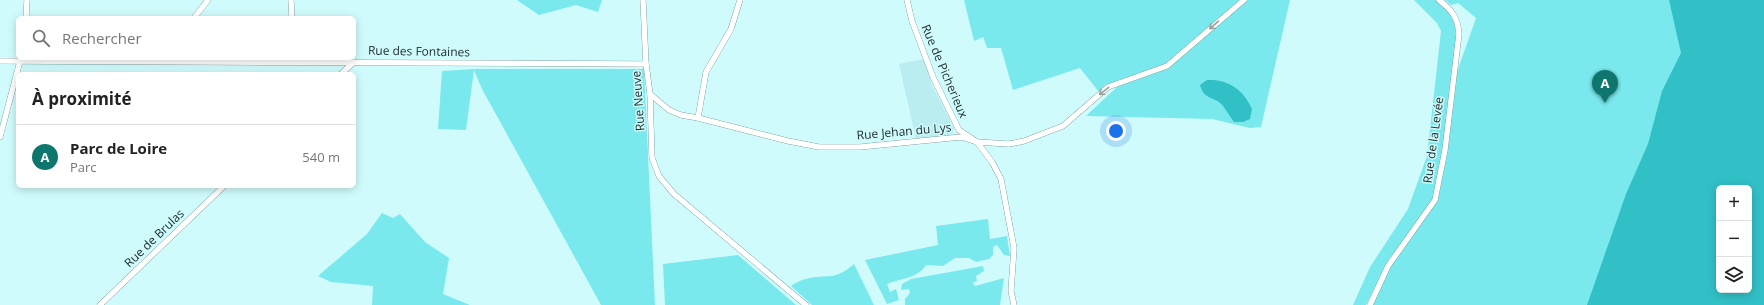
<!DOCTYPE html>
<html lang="fr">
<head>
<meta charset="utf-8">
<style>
  body { margin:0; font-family:"Open Sans",sans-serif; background:#f6f6f6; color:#222 }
  .controls { position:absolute; right:12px; bottom:12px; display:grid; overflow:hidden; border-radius:6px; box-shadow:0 2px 10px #0003 }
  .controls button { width:36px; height:36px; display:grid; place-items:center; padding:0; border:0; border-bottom:1px solid #e0e0e0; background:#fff; color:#222; font:20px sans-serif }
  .you { position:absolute; left:1116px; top:131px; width:14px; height:14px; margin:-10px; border:3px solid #fff; border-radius:50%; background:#1a73e8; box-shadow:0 0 0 6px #1a73e833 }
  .badge { display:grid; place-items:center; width:26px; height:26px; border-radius:50%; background:#0f766e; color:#fff; font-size:13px; font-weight:700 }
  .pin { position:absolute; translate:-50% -33px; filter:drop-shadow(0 1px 2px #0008) }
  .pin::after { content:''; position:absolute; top:21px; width:14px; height:12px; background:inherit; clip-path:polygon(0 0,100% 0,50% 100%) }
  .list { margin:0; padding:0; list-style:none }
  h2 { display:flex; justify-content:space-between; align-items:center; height:52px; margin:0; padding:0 16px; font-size:17px }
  h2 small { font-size:13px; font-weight:400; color:#767676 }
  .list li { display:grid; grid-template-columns:26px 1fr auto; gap:12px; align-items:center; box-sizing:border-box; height:64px; padding:0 16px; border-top:1px solid #e0e0e0 }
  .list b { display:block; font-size:15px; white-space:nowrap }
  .list p { margin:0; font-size:13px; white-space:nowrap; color:#767676 }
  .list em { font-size:13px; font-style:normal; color:#767676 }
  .icon { flex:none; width:22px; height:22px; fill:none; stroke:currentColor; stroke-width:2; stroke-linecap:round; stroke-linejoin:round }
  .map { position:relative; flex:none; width:1764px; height:305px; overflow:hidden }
  .search { position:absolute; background:#fff; box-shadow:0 2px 10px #0003; left:16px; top:16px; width:340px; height:44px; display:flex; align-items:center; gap:10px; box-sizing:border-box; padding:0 14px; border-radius:6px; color:#767676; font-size:15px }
  .panel { position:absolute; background:#fff; box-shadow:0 2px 10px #0003; left:16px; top:72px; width:340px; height:116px; border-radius:6px }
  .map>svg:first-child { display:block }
</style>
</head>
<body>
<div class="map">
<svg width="1764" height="305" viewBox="0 0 1764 305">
  <rect width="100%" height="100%" fill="#d0fbfc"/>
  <path fill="#baedf0" d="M924,59L932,85L954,128L952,136L916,139L899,64Z"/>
  <g fill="#7ae9ee" fill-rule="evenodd">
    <path d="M517,0H602L598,12L576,5L539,15Z"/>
    <path d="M964,0H1240L1165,64L1105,85L1099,92L1080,68L1013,90L1001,48H987L983,37L974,41Z"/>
    <path d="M1247,0H1290L1261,127L1250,128L1212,119L1086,116L1118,86L1167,69Z"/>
    <path d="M1414,0C1420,0 1430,0 1436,0C1467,11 1454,65 1451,89L1476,18L1458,3L1451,5L1445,0H1764V305H1371L1391,255L1366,305H1353L1370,267L1408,209L1427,156L1441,31L1437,23ZM1719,188H1749V290H1719Z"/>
    <path d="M474,69H644L655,305H601L482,89L474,70L466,130L438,129L442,71Z"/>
    <path d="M382,213L393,218L400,214L425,242L449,258L443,294L470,305H372L373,286L331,282L318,276L367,234Z"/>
    <path d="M988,219L990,239L1007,236L1010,256L1004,255L997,245L993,247V255L989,259L976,262L969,258H955L943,266L926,265C917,279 901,278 887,284L890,292L896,289L899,300L887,304L865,260L938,245L936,226Z"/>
    <path d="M738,255L796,305H665L663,264Z"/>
    <path d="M854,264L874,305H812L791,286C795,283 801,280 806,279C827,273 834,282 854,264Z"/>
    <path d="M983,266L984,271L976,276L977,281L973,283L975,286L1004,278L1000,305H905V299L910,293L909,289L901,290L902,284L911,279Z"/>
  </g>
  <g fill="#31c0c6" fill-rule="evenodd">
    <path d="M1669,0H1764V305H1587L1626,194L1648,144L1662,91L1681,53ZM1719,188H1749V290H1719Z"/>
    <path d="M1207,80C1228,79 1243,89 1252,109L1250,119L1243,122H1234C1230,117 1227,111 1223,106C1216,96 1204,101 1200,85Z"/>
  </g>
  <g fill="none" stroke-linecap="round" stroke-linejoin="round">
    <g stroke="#547b7c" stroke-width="6">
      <g id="minor">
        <path d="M291,0L292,18"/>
        <path d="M643,0L646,64L650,94L652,158L659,176L674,194L806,305"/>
        <path d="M907,0L912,21L933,77L959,130L977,142L992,162L1001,179L1014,248L1011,291L1014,305"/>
        <path d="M26,18L27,0"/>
        <path d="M194,18L208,0"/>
        <path d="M0,61L646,64"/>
        <path d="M341,74L354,62"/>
        <path d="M650,94L669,110L681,115L698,118L788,141L819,147H860L961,137L977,142L1009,144L1024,141L1063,126L1108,87L1167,66L1244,0"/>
        <path d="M698,118L706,72L731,29L740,0"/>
        <path d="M0,137L20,61"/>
        <path d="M100,305L224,186"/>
        <path d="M1370,305L1388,266L1435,200L1445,150L1459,34C1458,18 1452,10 1439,0"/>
      </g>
    </g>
    <use href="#minor" stroke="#fff" stroke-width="5.5"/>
  </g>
  <defs><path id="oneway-shaft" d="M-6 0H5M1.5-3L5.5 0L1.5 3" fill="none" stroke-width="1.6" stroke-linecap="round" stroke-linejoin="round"/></defs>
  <g stroke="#989f9f">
    <use href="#oneway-shaft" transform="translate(1214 25) rotate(139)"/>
    <use href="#oneway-shaft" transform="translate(1104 91) rotate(142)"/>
  </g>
  <g text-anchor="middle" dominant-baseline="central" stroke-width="3" stroke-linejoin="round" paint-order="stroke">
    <g font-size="12" fill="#19292a" stroke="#d0fbfc">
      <text transform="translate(419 51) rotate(1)">Rue des Fontaines</text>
      <text transform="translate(945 71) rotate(67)">Rue de Picherieux</text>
      <text transform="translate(638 101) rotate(-94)">Rue Neuve</text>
      <text transform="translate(904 131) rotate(-5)">Rue Jehan du Lys</text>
      <text transform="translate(1433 140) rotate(-82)">Rue de la Levée</text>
      <text transform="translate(154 238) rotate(-44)">Rue de Brulas</text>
    </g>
  </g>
</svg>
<div class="controls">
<button>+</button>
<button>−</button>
<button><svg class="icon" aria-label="layers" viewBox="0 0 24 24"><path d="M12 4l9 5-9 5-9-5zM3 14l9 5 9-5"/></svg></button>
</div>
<div class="you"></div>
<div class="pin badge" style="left:1605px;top:103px">A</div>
<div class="search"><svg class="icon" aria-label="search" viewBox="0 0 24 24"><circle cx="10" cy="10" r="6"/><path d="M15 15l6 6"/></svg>Rechercher</div>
<section class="panel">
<h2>À proximité<small></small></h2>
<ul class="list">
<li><span class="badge">A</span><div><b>Parc de Loire</b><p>Parc</p></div><em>540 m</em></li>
</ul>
</section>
</div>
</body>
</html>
